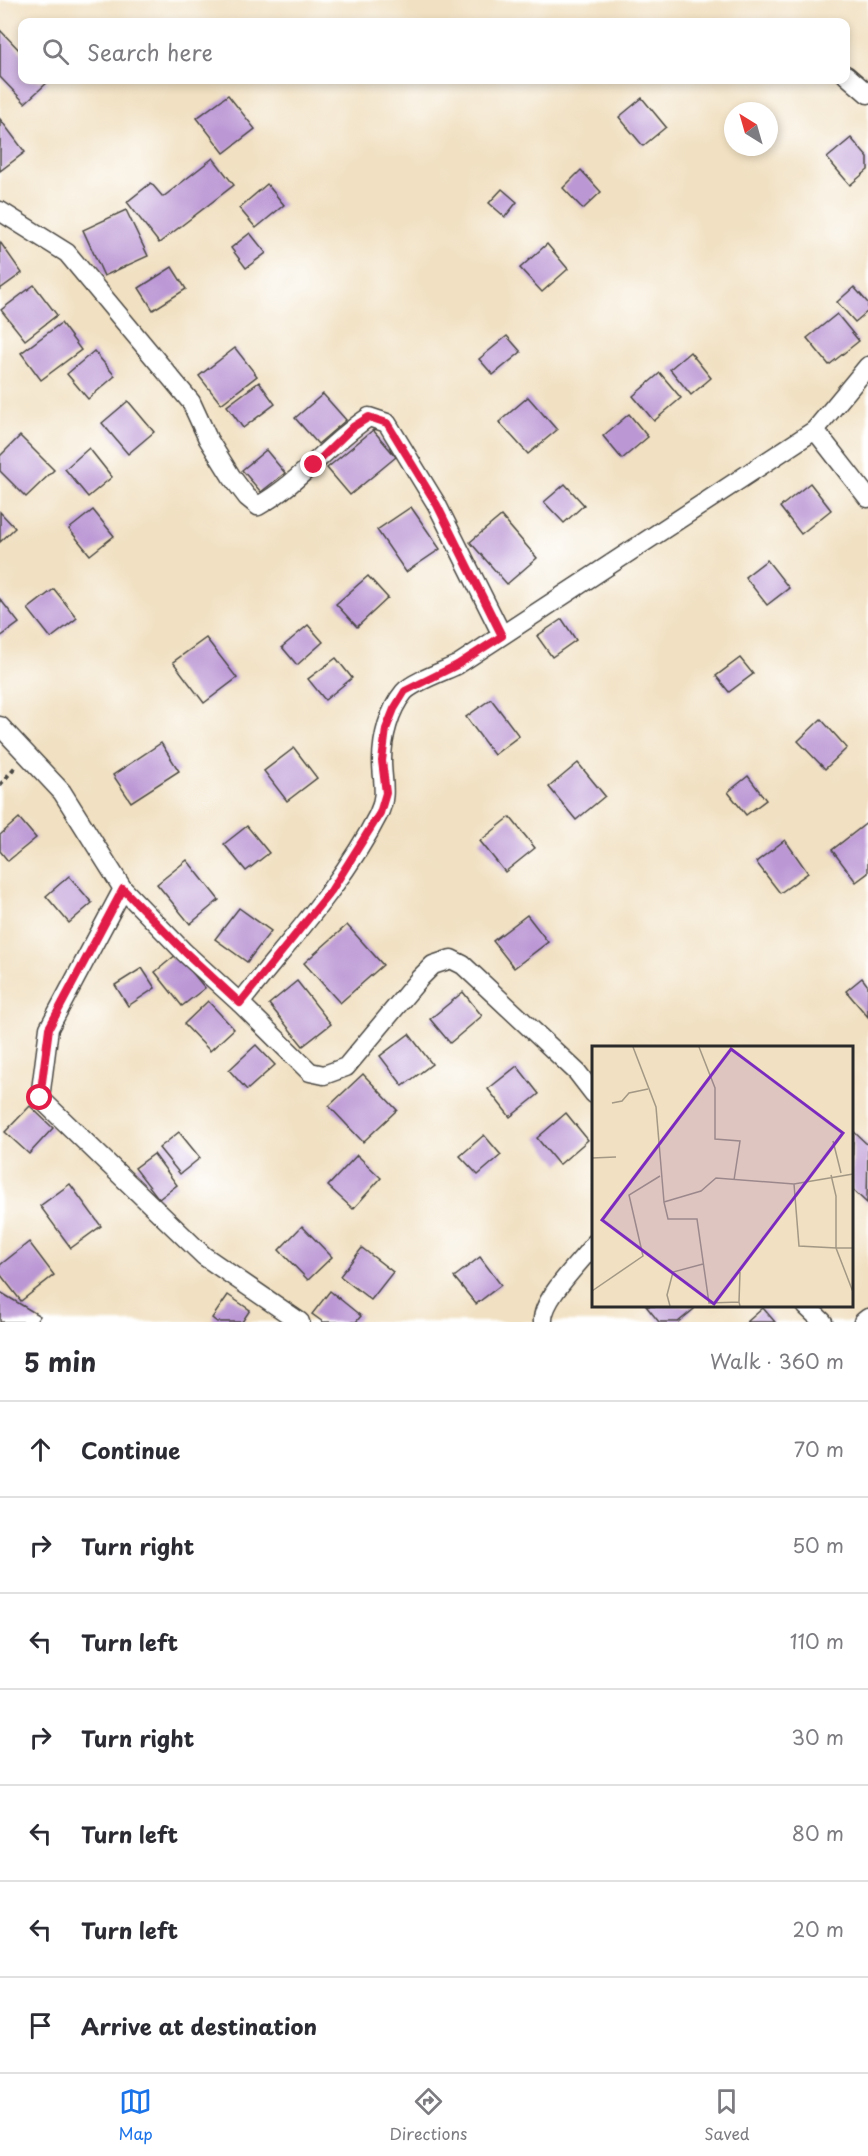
<!DOCTYPE html>
<html lang="en">
<head>
<meta charset="utf-8">
<style>
  body { margin:0; font-family:"Playpen Sans",sans-serif; background:#f7f7f7; color:#2b2b33 }
  .compass { position:absolute; left:724px; top:102px; width:54px; height:54px; border-radius:50%; background:#fff; box-shadow:0 3px 9px #0003; rotate:323deg }
  .stop { position:absolute; width:18px; height:18px; margin:-14px; border:4px solid #e11d48; border-radius:50%; background:#fff }
  .stop.end { background:#e11d48; border-color:#fff; box-shadow:0 2px 6px #0008 }
  .list { margin:0; padding:0; list-style:none }
  h2 { display:flex; justify-content:space-between; align-items:center; height:78px; margin:0; padding:0 24px; font-size:26px }
  h2 small { font-size:20px; font-weight:400; color:#7c7c81 }
  .list li { display:grid; grid-template-columns:39px 1fr auto; gap:18px; align-items:center; box-sizing:border-box; height:96px; padding:0 24px; border-top:2px solid #e1e1e2 }
  .list b { display:block; font-size:22px; white-space:nowrap }
  .list em { font-size:20px; font-style:normal; color:#7c7c81 }
  .icon { flex:none; width:33px; height:33px; fill:none; stroke:currentColor; stroke-width:2; stroke-linecap:round; stroke-linejoin:round }
  .map { position:relative; flex:none; width:868px; height:1322px; overflow:hidden }
  .search { position:absolute; background:#fff; box-shadow:0 3px 9px #0003; left:18px; right:18px; top:18px; height:66px; display:flex; align-items:center; gap:15px; box-sizing:border-box; padding:0 21px; border-radius:12px; color:#7c7c81; font-size:22px }
  .sheet { height:750px; background:#fff }
  nav { display:flex; justify-content:space-around; align-items:center; box-sizing:border-box; height:84px; border-top:2px solid #e1e1e2; background:#fff; font-size:16px; color:#7c7c81 }
  nav a { display:grid; justify-items:center; gap:3px }
  nav .on { color:#1a73e8 }
  .map>svg:first-child { display:block }
</style>
</head>
<body>
<div class="map">
<svg width="868" height="1322" viewBox="0 0 868 1322">
  <rect width="100%" height="100%" fill="#fff"/>
  <filter id="ink" filterUnits="userSpaceOnUse"><feTurbulence type="fractalNoise" baseFrequency=".0167" numOctaves="2"/><feDisplacementMap in="SourceGraphic" scale="12" xChannelSelector="R" yChannelSelector="G"/><feConvolveMatrix kernelMatrix="1 2 1 2 8 2 1 2 1" color-interpolation-filters="sRGB"/></filter>
  <filter id="wash" filterUnits="userSpaceOnUse"><feTurbulence type="fractalNoise" baseFrequency=".008" numOctaves="4" result="noise"/><feDisplacementMap in="SourceGraphic" scale="24" xChannelSelector="R" yChannelSelector="G"/><feGaussianBlur stdDeviation="1.35" result="paint"/><feColorMatrix in="noise" values="0 0 0 0 0 0 0 0 0 0 0 0 0 0 0 0 0 1.4 0 .05"/><feComposite in="paint" operator="in"/></filter>
  <g filter="url(#wash)">
    <rect width="100%" height="100%" fill="#f1e0c1"/>
    <g id="blocks">
      <g fill="#bb97d4">
        <path d="M0,30L22,53V80L49,81L25,103L0,77Z"/>
        <path d="M228,95L255,129L224,153L197,118Z"/>
        <path d="M642,98L666,127L643,146L619,117Z"/>
        <path d="M0,119L25,152L0,171Z"/>
        <path d="M851,138L868,158V170L850,185L827,158Z"/>
        <path d="M213,158L234,185L159,243L127,202L151,183L163,197Z"/>
        <path d="M581,170L601,192L583,209L563,188Z"/>
        <path d="M267,184L284,205L256,228L239,208Z"/>
        <path d="M502,189L517,202L505,217L489,203Z"/>
        <path d="M126,210L148,256L104,276L83,230Z"/>
        <path d="M250,233L266,253L246,268L231,248Z"/>
        <path d="M0,242L22,273L0,289Z"/>
        <path d="M547,244L568,269L542,292L520,268Z"/>
        <path d="M172,267L186,289L153,310L139,288Z"/>
        <path d="M34,285L57,315L25,340L1,310Z"/>
        <path d="M854,287L868,303V311L855,322L837,302Z"/>
        <path d="M837,314L859,341L829,365L807,338Z"/>
        <path d="M61,323L81,350L41,380L21,353Z"/>
        <path d="M507,336L521,352L493,375L479,359Z"/>
        <path d="M235,348L257,376L221,404L199,376Z"/>
        <path d="M94,351L115,376L88,399L67,374Z"/>
        <path d="M690,352L711,378L691,395L670,369Z"/>
        <path d="M660,373L681,398L654,421L633,396Z"/>
        <path d="M259,382L275,404L243,428L227,406Z"/>
        <path d="M323,394L346,420L318,444L295,418Z"/>
        <path d="M528,397L557,430L528,454L499,422Z"/>
        <path d="M128,401L154,432L128,454L102,423Z"/>
        <path d="M629,414L648,437L622,459L603,436Z"/>
        <path d="M373,430L396,457L350,495L327,468Z"/>
        <path d="M20,436L54,470L26,497L0,471V456Z"/>
        <path d="M89,448L112,477L88,497L65,469Z"/>
        <path d="M266,450L285,473L261,492L242,470Z"/>
        <path d="M810,483L831,510L801,534L780,507Z"/>
        <path d="M565,484L584,505L564,523L544,502Z"/>
        <path d="M411,507L440,549L406,572L377,530Z"/>
        <path d="M93,510L114,536L90,555L69,529Z"/>
        <path d="M0,512L15,528L0,542Z"/>
        <path d="M501,516L537,558L507,584L470,542Z"/>
        <path d="M767,560L789,588L767,605L745,577Z"/>
        <path d="M368,576L388,598L357,627L336,604Z"/>
        <path d="M54,589L77,618L51,638L28,609Z"/>
        <path d="M0,599L19,623L0,637Z"/>
        <path d="M562,619L576,640L552,657L537,636Z"/>
        <path d="M308,625L323,642L297,665L282,647Z"/>
        <path d="M206,638L237,678L204,703L173,662Z"/>
        <path d="M336,658L352,678L325,700L308,679Z"/>
        <path d="M740,658L753,674L729,692L716,676Z"/>
        <path d="M491,699L519,736L494,755L466,717Z"/>
        <path d="M821,719L847,748L825,769L798,741Z"/>
        <path d="M161,743L179,771L131,802L113,775Z"/>
        <path d="M294,748L317,778L287,801L264,771Z"/>
        <path d="M578,763L605,796L576,820L549,787Z"/>
        <path d="M748,776L766,800L746,815L728,792Z"/>
        <path d="M510,817L535,848L505,872L480,841Z"/>
        <path d="M19,818L36,838L8,861L0,851V835Z"/>
        <path d="M868,822V873L856,882L832,850Z"/>
        <path d="M247,826L269,853L246,871L224,844Z"/>
        <path d="M785,840L808,873L780,893L756,862Z"/>
        <path d="M187,860L219,900L190,924L157,884Z"/>
        <path d="M69,876L92,903L69,923L46,896Z"/>
        <path d="M239,908L271,931L247,962L215,939Z"/>
        <path d="M527,915L548,942L514,968L493,941Z"/>
        <path d="M347,925L383,965L340,1003L304,963Z"/>
        <path d="M177,954L205,988L182,1006L155,972Z"/>
        <path d="M142,968L155,988L128,1006L115,985Z"/>
        <path d="M862,978L868,986V1017L846,991Z"/>
        <path d="M297,981L331,1024L303,1046L269,1004Z"/>
        <path d="M463,992L482,1016L450,1043L430,1019Z"/>
        <path d="M208,1001L234,1029L210,1051L184,1024Z"/>
        <path d="M409,1034L432,1064L403,1086L380,1056Z"/>
        <path d="M256,1045L275,1065L247,1090L229,1070Z"/>
        <path d="M517,1066L539,1094L510,1117L488,1089Z"/>
        <path d="M363,1074L397,1110L363,1142L329,1106Z"/>
        <path d="M30,1106L53,1128L29,1154L5,1132Z"/>
        <path d="M566,1113L588,1140L559,1165L537,1138Z"/>
        <path d="M853,1131L868,1145L867,1203L852,1189Z"/>
        <path d="M179,1132L200,1158L180,1174L159,1148Z"/>
        <path d="M484,1135L501,1155L478,1175L460,1156Z"/>
        <path d="M154,1154L177,1185L159,1199L135,1168Z"/>
        <path d="M357,1155L381,1178L353,1209L328,1186Z"/>
        <path d="M70,1184L101,1226L71,1248L40,1206Z"/>
        <path d="M302,1226L332,1257L308,1280L279,1250Z"/>
        <path d="M29,1242L54,1275L21,1301L0,1274V1265Z"/>
        <path d="M362,1248L393,1272L371,1300L340,1276Z"/>
        <path d="M480,1257L501,1285L476,1304L454,1277Z"/>
        <path d="M330,1291L361,1316L356,1322H323L312,1314Z"/>
        <path d="M0,1292L40,1316L36,1322H0Z"/>
        <path d="M228,1295L250,1310L242,1322H217L212,1318Z"/>
        <path d="M646,1306H692L694,1309L678,1322H659Z"/>
        <path d="M763,1308L775,1322H747Z"/>
      </g>
    </g>
  </g>
  <g filter="url(#ink)">
    <use href="#blocks" fill-opacity="0" stroke="#494642" stroke-width="1.5"/>
    <g fill="none" stroke-linecap="round" stroke-linejoin="round">
      <g stroke="#494642" stroke-width="21">
        <g id="minor">
          <path d="M846,75L868,94"/>
          <path d="M0,211L67,253L191,402L208,439L231,476L247,497L258,506C300,483 329,443 369,417L387,423L437,505L502,635"/>
          <path d="M815,430L868,498"/>
          <path d="M0,726L62,792L123,889L184,952L240,1003C288,942 343,884 378,815C388,795 382,781 382,761C382,738 389,710 404,692C413,682 444,671 457,665L815,430L868,366"/>
          <path d="M123,889L49,1028L40,1098L204,1256L300,1322"/>
          <path d="M240,1003L310,1072L324,1075L346,1067L420,978L433,965L451,959L463,965L577,1072L594,1094"/>
          <path d="M806,1306L823,1322"/>
          <path d="M543,1322C541,1299 580,1263 594,1244"/>
          <path d="M863,1322L868,1318"/>
        </g>
      </g>
      <path stroke="#494642" stroke-width="4" stroke-dasharray="4.5 4.5" stroke-linecap="butt" d="M0,785L15,767"/>
      <use href="#minor" stroke="#fff" stroke-width="18"/>
    </g>
  </g>
  <g fill="none" stroke-linecap="round" stroke-linejoin="round" filter="url(#ink)">
    <path stroke="#e11d48" stroke-width="8" d="M40,1098L49,1028L123,889L184,951L240,1003L331,891L380,813L386,793L382,761L386,729L394,709L405,691L457,665L502,636L437,505L387,423L369,417L353,427L314,465"/>
  </g>
  <g transform="translate(592 1046)">
    <rect width="261" height="261" fill="#f1e0c1"/>
    <path fill="none" stroke="#a29885" stroke-width="1.5" d="M41,1L64,61L72,156L109,145L124,132L202,138L261,128M107,1L123,42V93L148,95L142,134M20,57L30,55L37,47L56,43M241,95L249,127M0,112L24,111M239,129L244,150V202H261M202,138L207,200L244,202L261,246M72,156L76,173H105L117,257L147,256L148,260M0,245L51,210L37,149L68,130M147,256L148,226M78,260L75,249L81,226L111,218"/>
    <path fill="#7b2cbf" fill-opacity="0.15" stroke="#7b2cbf" stroke-width="3" d="M139,3L251,87L122,258L10,174Z"/>
    <rect width="261" height="261" fill="none" stroke="#2b2b2b" stroke-width="3"/>
  </g>
</svg>
<svg class="compass" viewBox="-18 -18 36 36"><path d="M0-13l5 13h-10z" fill="#e53935"/><path d="M0 13l5-13h-10z" fill="#7c7c81"/></svg>
<div class="stop" style="left:40px;top:1098px"></div>
<div class="stop end" style="left:314px;top:465px"></div>
<div class="search"><svg class="icon" aria-label="search" viewBox="0 0 24 24"><circle cx="10" cy="10" r="6"/><path d="M15 15l6 6"/></svg>Search here</div>
</div>
<section class="sheet">
<h2>5 min<small>Walk · 360 m</small></h2>
<ul class="list">
<li><svg class="icon" aria-label="ahead" viewBox="0 0 24 24"><path d="M12 20V5M6 11l6-6 6 6"/></svg><div><b>Continue</b></div><em>70 m</em></li>
<li><svg class="icon" aria-label="right" viewBox="0 0 24 24"><path d="M7 20v-9h11M14 6l5 5-5 5"/></svg><div><b>Turn right</b></div><em>50 m</em></li>
<li><svg class="icon" aria-label="left" viewBox="0 0 24 24"><path d="M17 20v-9H6M10 6l-5 5 5 5"/></svg><div><b>Turn left</b></div><em>110 m</em></li>
<li><svg class="icon" aria-label="right" viewBox="0 0 24 24"><path d="M7 20v-9h11M14 6l5 5-5 5"/></svg><div><b>Turn right</b></div><em>30 m</em></li>
<li><svg class="icon" aria-label="left" viewBox="0 0 24 24"><path d="M17 20v-9H6M10 6l-5 5 5 5"/></svg><div><b>Turn left</b></div><em>80 m</em></li>
<li><svg class="icon" aria-label="left" viewBox="0 0 24 24"><path d="M17 20v-9H6M10 6l-5 5 5 5"/></svg><div><b>Turn left</b></div><em>20 m</em></li>
<li><svg class="icon" aria-label="arrive" viewBox="0 0 24 24"><path d="M6 21V4h12l-3 4 3 4H6"/></svg><div><b>Arrive at destination</b></div></li>
</ul>
</section>
<nav>
<a class="on"><svg class="icon" aria-label="map" viewBox="0 0 24 24"><path d="M3 6l6-2 6 2 6-2v14l-6 2-6-2-6 2zM9 4v14M15 6v14"/></svg>Map</a>
<a><svg class="icon" aria-label="directions" viewBox="0 0 24 24"><path d="M12 3l9 9-9 9-9-9zM9 14v-3h6M13 9l2 2-2 2"/></svg>Directions</a>
<a><svg class="icon" aria-label="saved" viewBox="0 0 24 24"><path d="M7 4h10v16l-5-4-5 4z"/></svg>Saved</a>
</nav>
</body>
</html>
